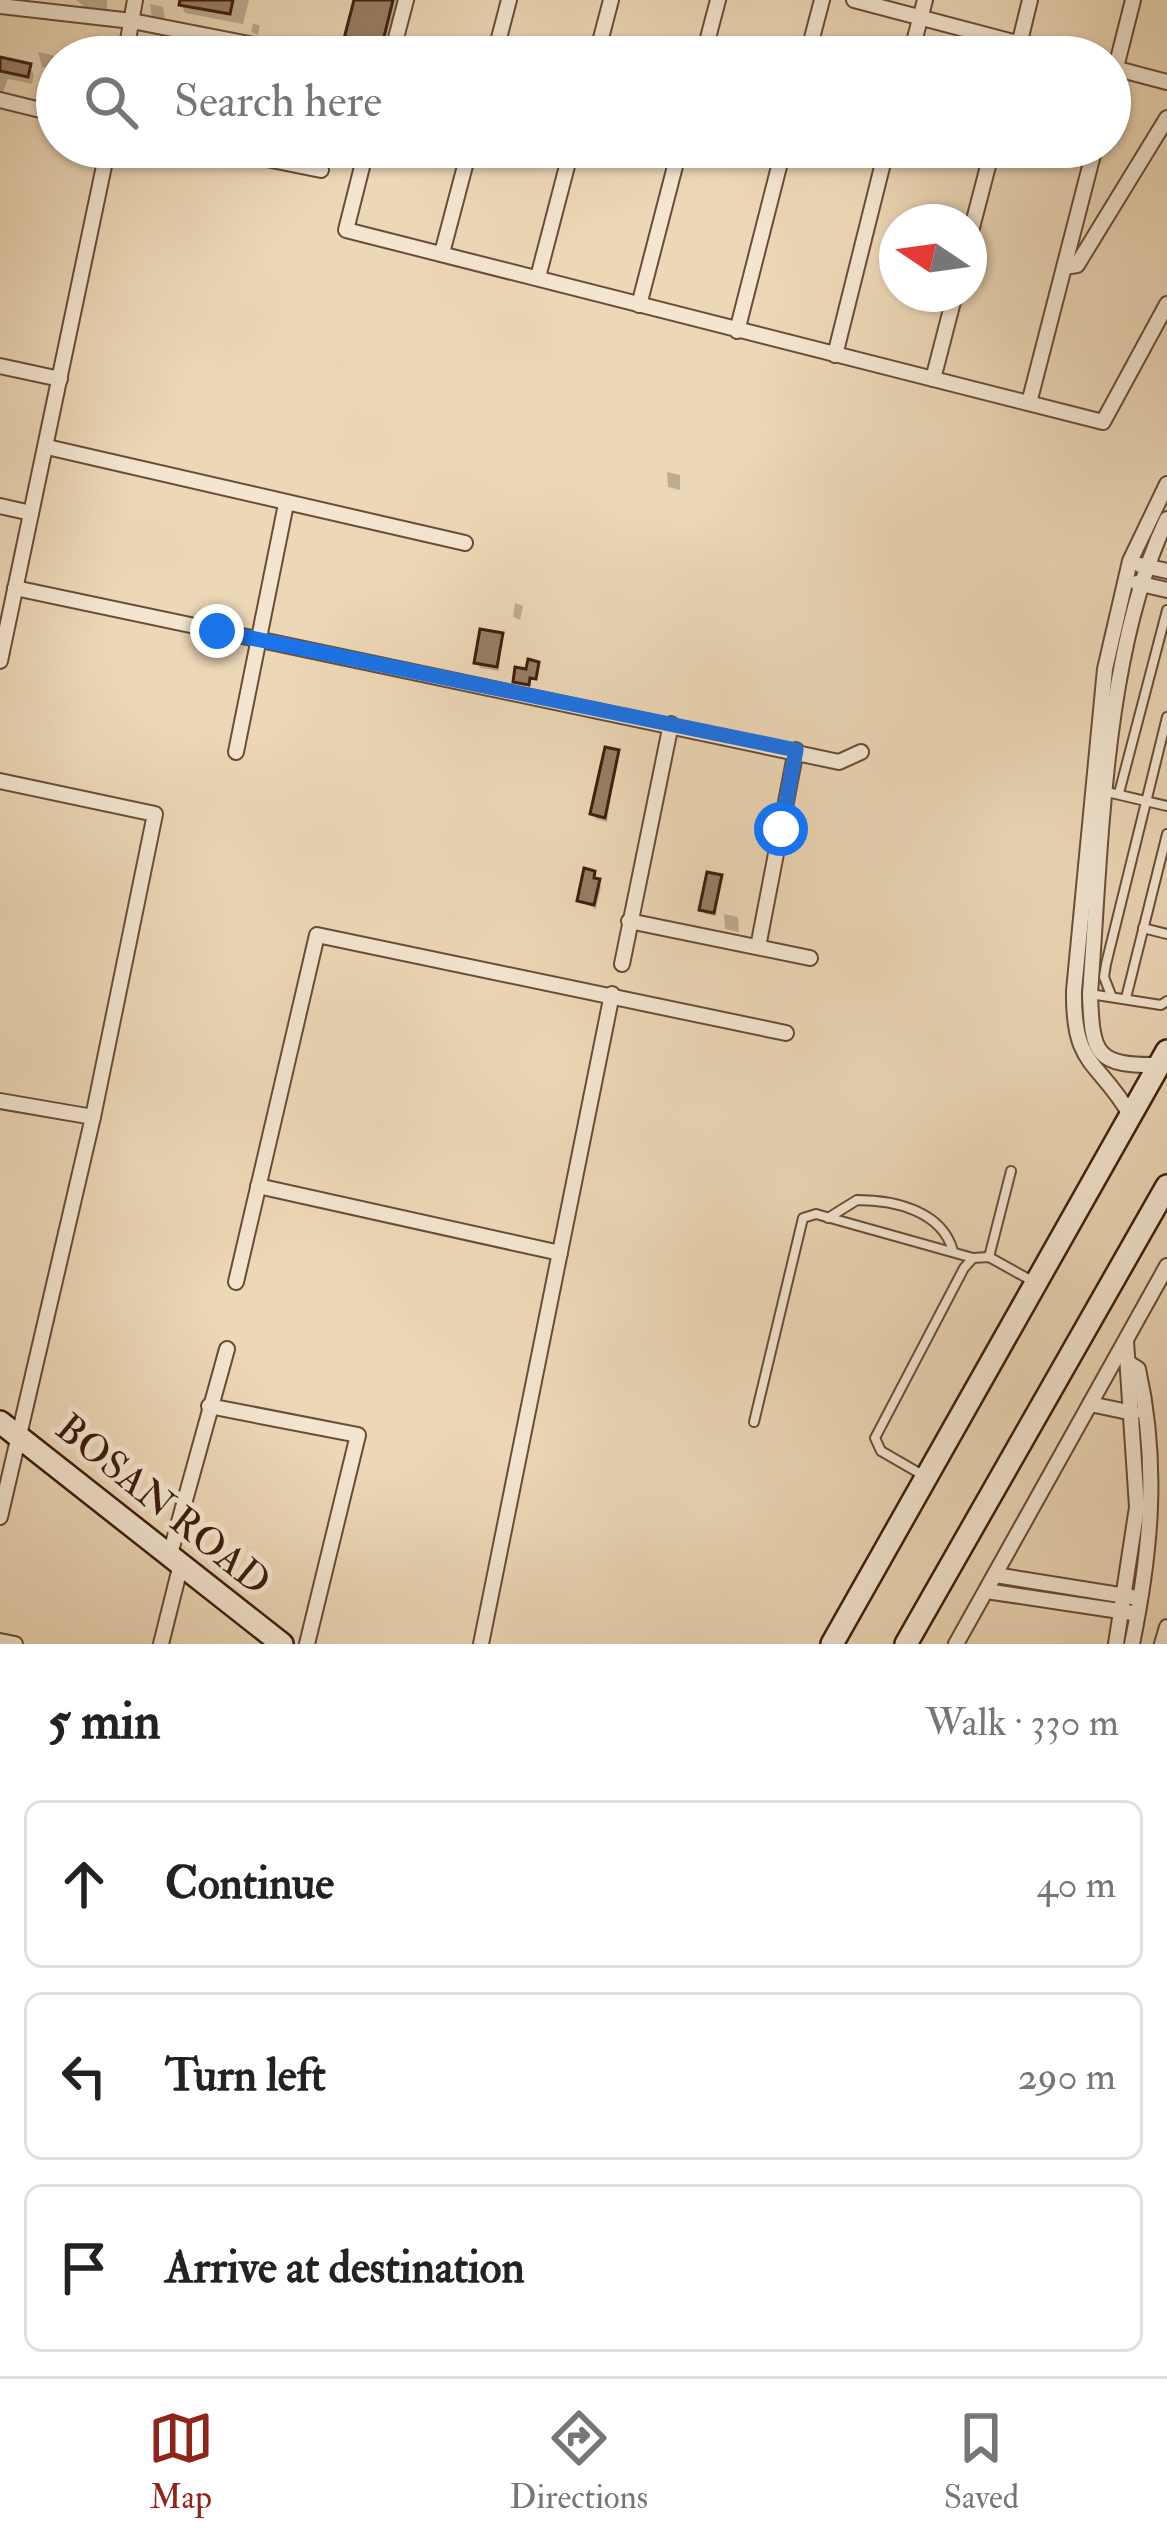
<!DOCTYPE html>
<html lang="en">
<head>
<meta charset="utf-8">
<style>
  body { margin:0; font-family:"IM FELL Double Pica",serif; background:#f2f2f2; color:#222 }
  .compass { position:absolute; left:879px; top:204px; width:108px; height:108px; border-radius:50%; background:#fff; box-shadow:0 3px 9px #0004; rotate:283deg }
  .stop { position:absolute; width:36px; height:36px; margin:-27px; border:9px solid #1a73e8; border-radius:50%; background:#fff }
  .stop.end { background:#1a73e8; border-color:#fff; box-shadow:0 3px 12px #0008 }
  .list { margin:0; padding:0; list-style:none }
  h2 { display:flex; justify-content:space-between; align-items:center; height:156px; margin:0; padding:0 48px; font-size:51px }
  h2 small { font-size:39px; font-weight:400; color:#767676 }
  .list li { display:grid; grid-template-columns:78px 1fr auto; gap:36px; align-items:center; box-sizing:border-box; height:168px; margin:0 24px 24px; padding:0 24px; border:3px solid #e0e0e0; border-radius:18px }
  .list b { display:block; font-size:45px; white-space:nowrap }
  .list em { font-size:39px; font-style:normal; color:#767676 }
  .icon { flex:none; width:66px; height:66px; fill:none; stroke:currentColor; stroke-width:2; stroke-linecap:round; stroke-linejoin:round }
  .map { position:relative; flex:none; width:1167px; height:1644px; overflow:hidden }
  .search { position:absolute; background:#fff; box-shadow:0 3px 9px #0004; left:36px; right:36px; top:36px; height:132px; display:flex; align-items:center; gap:30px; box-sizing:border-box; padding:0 42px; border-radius:66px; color:#767676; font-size:45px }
  .sheet { height:732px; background:#fff }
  nav { display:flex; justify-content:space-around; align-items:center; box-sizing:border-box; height:168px; border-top:3px solid #e0e0e0; background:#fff; font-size:33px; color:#767676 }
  nav a { display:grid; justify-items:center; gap:6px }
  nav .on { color:#8f2418 }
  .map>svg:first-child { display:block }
</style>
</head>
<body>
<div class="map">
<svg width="1167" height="1644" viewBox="0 0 1167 1644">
  <rect width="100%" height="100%" fill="#ecd7b6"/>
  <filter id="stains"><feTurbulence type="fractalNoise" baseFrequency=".00167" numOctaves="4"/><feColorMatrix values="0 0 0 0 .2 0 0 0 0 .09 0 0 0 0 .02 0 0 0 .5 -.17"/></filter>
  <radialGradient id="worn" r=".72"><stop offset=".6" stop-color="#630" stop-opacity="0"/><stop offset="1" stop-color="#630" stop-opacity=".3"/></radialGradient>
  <g fill="#0003">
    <path d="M76,0H107V15L92,13Z"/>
    <path d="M180,0H249L243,24L185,13Z"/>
    <path d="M357,0H403L388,57H349L344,49Z"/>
    <path d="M150,4L163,7L165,20L152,17Z"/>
    <path d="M253,23L260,26L258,35L251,32Z"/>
    <path d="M143,38L157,40L159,53L145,49Z"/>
    <path d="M38,52L60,57L57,70L42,67Z"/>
    <path d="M0,60L29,67L34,74L32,84L8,79L0,100Z"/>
    <path d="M667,472L680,475V490L668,487Z"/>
    <path d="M515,603L523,606L520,620L513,617Z"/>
    <path d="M501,636L499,671L480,668L477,662Z"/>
    <path d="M617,753L607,822L596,819L593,814Z"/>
    <path d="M593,873L601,887L596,909L580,901Z"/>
    <path d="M720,878L716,916L705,914L702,909Z"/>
    <path d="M724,914L738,917L739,932L725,929Z"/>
  </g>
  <g fill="#987e65" stroke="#3e1e0d" stroke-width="3">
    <path d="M180,0H233L230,14L179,5Z"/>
    <path d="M354,0H393L379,57L341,50Z"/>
    <path d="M0,57L31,64L28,77L0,71Z"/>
    <path d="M480,629L503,633L497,667L474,663Z"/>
    <path d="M528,659L539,662L536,679L530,678L529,685L513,682L515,667L526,669Z"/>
    <path d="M605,747L619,750L605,818L590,814Z"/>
    <path d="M584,868L595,871L594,878L600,879L594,905L577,901Z"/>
    <path d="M707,872L722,875L714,913L699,910Z"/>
  </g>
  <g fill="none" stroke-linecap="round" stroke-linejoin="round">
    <g stroke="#6a4c37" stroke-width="12">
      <g id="lane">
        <path d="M1107,792L1167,806"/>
        <path d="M1119,793L1167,610"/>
        <path d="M1143,928L1167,934"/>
        <path d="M1090,994L1161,1005L1167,1001"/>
        <path d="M1111,995L1104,977L1106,964L1167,717"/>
        <path d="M1126,998L1167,834"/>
        <path d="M828,1218L857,1200C895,1200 942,1211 953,1251"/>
        <path d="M989,1257L1011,1171"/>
        <path d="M754,1422L803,1218L816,1214L973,1258"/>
        <path d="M926,1477L881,1451L875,1438L964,1268L973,1258L989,1257L1034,1282"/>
      </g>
    </g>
    <g stroke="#6a4c37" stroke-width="18">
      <g id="street">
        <path d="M854,0L1070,57"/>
        <path d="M0,6L132,21L315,57"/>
        <path d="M125,57L135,0"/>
        <path d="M391,57L406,0"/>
        <path d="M494,57L509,0"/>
        <path d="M596,57L611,0"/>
        <path d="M703,57L718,0"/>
        <path d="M807,57L822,0"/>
        <path d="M910,57L925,0"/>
        <path d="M1016,57L1030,0"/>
        <path d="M1110,67L1167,82"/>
        <path d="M1110,91L1133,0"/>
        <path d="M0,100L57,114"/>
        <path d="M209,147L321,170"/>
        <path d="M367,147L346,230L1103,422L1167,304"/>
        <path d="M969,239L993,147"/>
        <path d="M442,253L470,147"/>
        <path d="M1064,267L1077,265L1167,118"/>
        <path d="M538,277L572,147"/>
        <path d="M639,305L680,147"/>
        <path d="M737,331L784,147"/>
        <path d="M835,355L887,147"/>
        <path d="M0,366L60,379"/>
        <path d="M933,379L955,294"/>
        <path d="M1029,403L1095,147"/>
        <path d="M47,447L465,543"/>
        <path d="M0,506L31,513"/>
        <path d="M1140,565L1167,571"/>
        <path d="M1137,583L1167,590"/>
        <path d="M15,588L839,762L861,752"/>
        <path d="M0,661L108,147"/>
        <path d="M236,752L286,504"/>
        <path d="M0,781L155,814L93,1117L0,1517"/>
        <path d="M629,921L810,958"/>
        <path d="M758,947L796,750"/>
        <path d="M622,964L671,724"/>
        <path d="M1159,1065C1096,1066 1092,1055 1090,994C1101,847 1103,652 1167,519"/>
        <path d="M0,1101L93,1117"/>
        <path d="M1131,1116C1098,1059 1073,1068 1074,991L1105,669L1130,561L1167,484"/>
        <path d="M258,1186L560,1253"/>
        <path d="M236,1282L317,935L786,1033"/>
        <path d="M1130,1364L1138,1369C1159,1463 1151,1551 1132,1644"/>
        <path d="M1090,1404L1133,1413"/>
        <path d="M209,1406L358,1435L307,1644"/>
        <path d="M169,1558L227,1349"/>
        <path d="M995,1575L1132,1597"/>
        <path d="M986,1591L1133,1613"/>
        <path d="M0,1641L15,1644"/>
        <path d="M161,1644L180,1568"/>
        <path d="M481,1644L612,994"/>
        <path d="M956,1644L1167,1266"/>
        <path d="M1116,1644L1137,1507L1126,1341"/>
        <path d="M1162,1644L1167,1627"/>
      </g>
    </g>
    <g stroke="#3e1e0d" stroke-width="26">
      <g id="secondary">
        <path d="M0,1422L282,1644"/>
        <path d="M832,1644L1167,1051"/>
        <path d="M906,1644L1167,1186"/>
      </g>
    </g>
    <use href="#lane" stroke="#f3e5d0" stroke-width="8"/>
    <use href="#street" stroke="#f3e5d0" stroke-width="14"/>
    <use href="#secondary" stroke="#f3e5d0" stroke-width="21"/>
  </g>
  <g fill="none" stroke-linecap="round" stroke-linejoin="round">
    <path stroke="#1a73e8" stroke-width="15" d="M217,631L796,750L781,829"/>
  </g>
  <g text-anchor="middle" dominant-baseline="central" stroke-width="10" stroke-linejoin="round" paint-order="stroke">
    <g font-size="39" fill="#3e1e0d" stroke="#f3e5d0">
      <text transform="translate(163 1505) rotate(39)">BOSAN ROAD</text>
    </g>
  </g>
  <rect width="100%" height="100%" filter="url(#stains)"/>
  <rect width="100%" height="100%" fill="url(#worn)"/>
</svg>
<svg class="compass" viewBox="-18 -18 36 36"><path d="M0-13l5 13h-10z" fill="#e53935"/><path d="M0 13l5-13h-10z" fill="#767676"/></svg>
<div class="stop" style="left:781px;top:829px"></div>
<div class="stop end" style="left:217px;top:631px"></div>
<div class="search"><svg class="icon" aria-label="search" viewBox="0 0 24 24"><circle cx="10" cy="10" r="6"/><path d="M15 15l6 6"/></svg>Search here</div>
</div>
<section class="sheet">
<h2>5 min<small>Walk · 330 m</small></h2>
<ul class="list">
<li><svg class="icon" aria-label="ahead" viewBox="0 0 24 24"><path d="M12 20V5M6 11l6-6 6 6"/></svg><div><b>Continue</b></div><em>40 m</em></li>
<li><svg class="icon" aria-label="left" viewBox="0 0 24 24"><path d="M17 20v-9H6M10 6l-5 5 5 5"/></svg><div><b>Turn left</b></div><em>290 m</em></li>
<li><svg class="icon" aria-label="arrive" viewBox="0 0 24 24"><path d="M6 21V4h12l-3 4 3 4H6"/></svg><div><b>Arrive at destination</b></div></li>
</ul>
</section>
<nav>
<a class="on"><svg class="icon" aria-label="map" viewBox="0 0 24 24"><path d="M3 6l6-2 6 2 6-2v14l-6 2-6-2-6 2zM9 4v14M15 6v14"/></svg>Map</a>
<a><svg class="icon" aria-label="directions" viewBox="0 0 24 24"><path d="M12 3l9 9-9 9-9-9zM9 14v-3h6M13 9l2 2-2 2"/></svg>Directions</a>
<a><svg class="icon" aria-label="saved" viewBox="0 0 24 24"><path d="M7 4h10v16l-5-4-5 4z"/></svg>Saved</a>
</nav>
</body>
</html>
